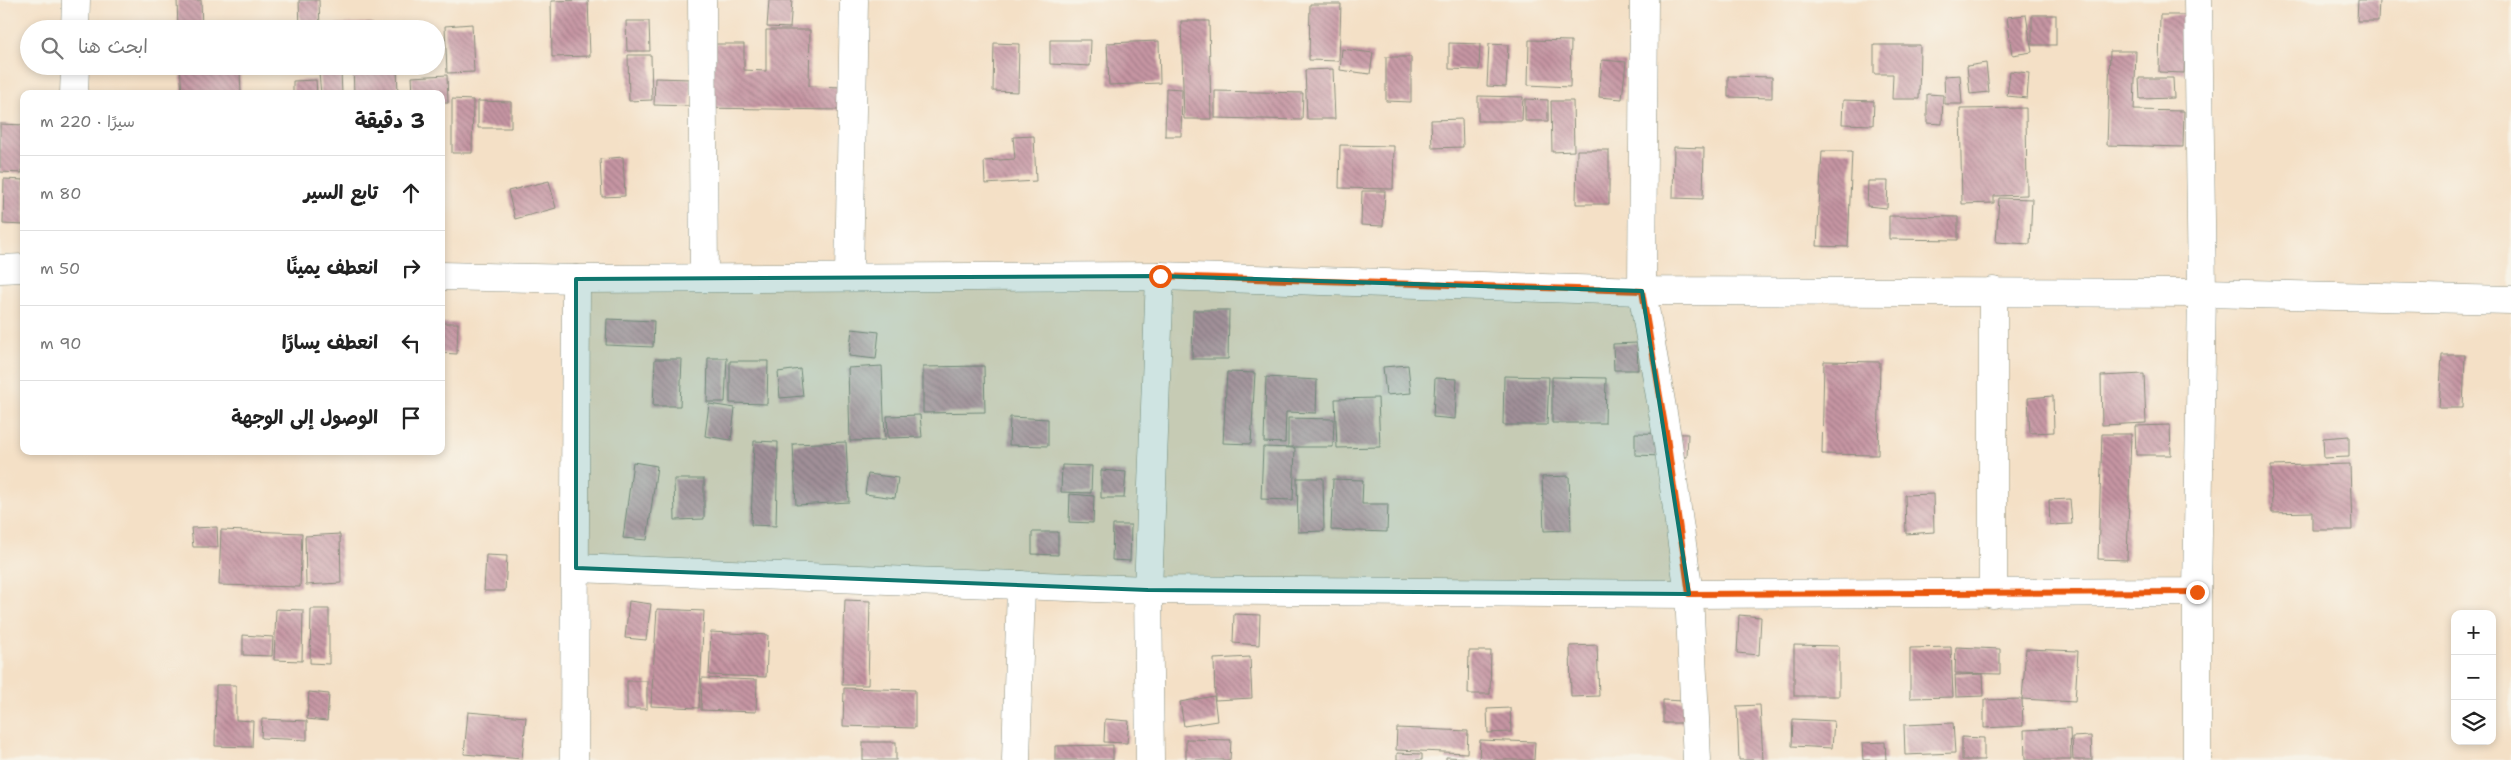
<!DOCTYPE html>
<html lang="ar">
<head>
<meta charset="utf-8">
<style>
  body { margin:0; font-family:"Shantell Sans","Playpen Sans Arabic",sans-serif; background:#f6f6f6; color:#222; direction:rtl }
  .controls { position:absolute; right:15px; bottom:15px; display:grid; overflow:hidden; border-radius:10px; box-shadow:0 2px 8px #0003 }
  .controls button { width:45px; height:45px; display:grid; place-items:center; padding:0; border:0; border-bottom:1px solid #e0e0e0; background:#fff; color:#222; font:25px sans-serif }
  .stop { position:absolute; width:15px; height:15px; margin:-11px; border:4px solid #ea580c; border-radius:50%; background:#fff }
  .stop.end { background:#ea580c; border-color:#fff; box-shadow:0 1px 5px #0008 }
  .list { margin:0; padding:0; list-style:none }
  h2 { display:flex; justify-content:space-between; align-items:center; height:65px; margin:0; padding:0 20px; font-size:21px }
  h2 small { font-size:16px; font-weight:400; color:#767676 }
  .list li { display:grid; grid-template-columns:32px 1fr auto; gap:15px; align-items:center; box-sizing:border-box; height:75px; padding:0 20px; border-top:1px solid #e0e0e0 }
  .list b { display:block; font-size:19px; white-space:nowrap }
  .list em { font-size:16px; font-style:normal; color:#767676 }
  .icon { flex:none; width:28px; height:28px; fill:none; stroke:currentColor; stroke-width:2; stroke-linecap:round; stroke-linejoin:round }
  .map { position:relative; flex:none; width:2511px; height:760px; overflow:hidden; direction:ltr }
  .search { position:absolute; background:#fff; box-shadow:0 2px 8px #0003; left:20px; top:20px; width:425px; height:55px; display:flex; align-items:center; gap:12px; box-sizing:border-box; padding:0 18px; border-radius:28px; color:#767676; font-size:19px }
  .panel { position:absolute; background:#fff; box-shadow:0 2px 8px #0003; left:20px; top:90px; width:425px; height:365px; border-radius:10px; direction:rtl }
  .map>svg:first-child { display:block }
</style>
</head>
<body>
<div class="map">
<svg width="2511" height="760" viewBox="0 0 2511 760">
  <defs>
    <pattern id="building-back-hatch" width="6" height="6" patternUnits="userSpaceOnUse" patternTransform="scale(1.25)"><rect width="6" height="6" fill="#c695a3"/><path d="M-1 5l2 2M0 0l6 6M5-1l2 2" fill="none" stroke="#a07b86"/></pattern>
  </defs>
  <rect width="100%" height="100%" fill="#f7f3e8"/>
  <filter id="ink" filterUnits="userSpaceOnUse"><feTurbulence type="fractalNoise" baseFrequency=".02" numOctaves="2"/><feDisplacementMap in="SourceGraphic" scale="10" xChannelSelector="R" yChannelSelector="G"/><feConvolveMatrix kernelMatrix="1 2 1 2 8 2 1 2 1" color-interpolation-filters="sRGB"/></filter>
  <filter id="wash" filterUnits="userSpaceOnUse"><feTurbulence type="fractalNoise" baseFrequency=".0096" numOctaves="4" result="noise"/><feDisplacementMap in="SourceGraphic" scale="20" xChannelSelector="R" yChannelSelector="G"/><feGaussianBlur stdDeviation="1.12" result="paint"/><feColorMatrix in="noise" values="0 0 0 0 0 0 0 0 0 0 0 0 0 0 0 0 0 1.4 0 .05"/><feComposite in="paint" operator="in"/></filter>
  <g filter="url(#wash)">
    <rect width="100%" height="100%" fill="#f4e0c6"/>
    <g id="blocks">
      <g fill="url(#building-back-hatch)">
        <path d="M177,0H201L202,29H178Z"/>
        <path d="M299,0H319L320,29H300Z"/>
        <path d="M588,0L590,56L552,57L551,1Z"/>
        <path d="M769,0H792L790,28L767,27Z"/>
        <path d="M2358,0H2379L2378,21H2357Z"/>
        <path d="M1310,4H1341L1339,61L1309,60Z"/>
        <path d="M2026,15L2032,52L2012,55L2007,17Z"/>
        <rect x="2032" y="15" width="24" height="30"/>
        <path d="M2160,15H2187L2184,73L2159,72Z"/>
        <path d="M626,21H649L650,51H627Z"/>
        <path d="M1181,21H1209L1211,119H1184Z"/>
        <path d="M372,23V29H335V24Z"/>
        <path d="M472,24L474,72L447,73L445,26Z"/>
        <path d="M766,30H810L809,86L842,87L841,110L699,108L701,44H744V70L766,71Z"/>
        <path d="M1050,40H1091L1090,66L1050,64Z"/>
        <path d="M1529,40L1571,41L1570,87L1528,85Z"/>
        <path d="M1159,41L1160,83L1109,85L1107,43Z"/>
        <path d="M994,43L1019,44L1018,92L993,91Z"/>
        <path d="M1449,43L1480,44L1479,70L1449,69Z"/>
        <path d="M1489,44L1508,45L1506,87L1487,86Z"/>
        <path d="M1874,45H1920L1919,99H1892L1893,74H1874Z"/>
        <path d="M1342,49L1373,53L1370,74L1340,70Z"/>
        <path d="M2110,51H2136L2134,110L2184,111L2183,147L2107,145Z"/>
        <path d="M628,55H651L652,100L629,101Z"/>
        <path d="M1386,57H1411V102L1386,101Z"/>
        <path d="M1602,60L1626,62L1622,99L1599,97Z"/>
        <path d="M1986,63L1989,92L1970,94L1967,66Z"/>
        <path d="M180,66H204L205,74L240,72L241,94H182Z"/>
        <path d="M353,66H397L398,94H354Z"/>
        <path d="M1333,69L1335,119H1307L1305,70Z"/>
        <path d="M2010,71L2029,73L2027,98L2007,96Z"/>
        <path d="M341,72L342,94H321L319,73Z"/>
        <path d="M447,75L448,103H441V94H413L412,77Z"/>
        <path d="M1960,75L1962,104H1945L1944,76Z"/>
        <path d="M1728,76L1772,77V98L1728,97Z"/>
        <path d="M655,78L691,79L690,106L654,105Z"/>
        <path d="M2139,78H2173L2174,98L2140,99Z"/>
        <path d="M316,80L317,94H293V81Z"/>
        <path d="M1166,88L1182,89L1181,136H1165Z"/>
        <path d="M1215,91L1303,93L1302,120L1215,118Z"/>
        <path d="M1927,94L1943,95L1942,124L1927,123Z"/>
        <path d="M1478,96L1523,97L1522,121H1478Z"/>
        <path d="M452,99L473,100L472,153H452Z"/>
        <path d="M1525,99L1548,100V121H1525Z"/>
        <path d="M1843,100L1874,101L1873,125L1842,124Z"/>
        <path d="M478,101L511,102V128H478Z"/>
        <path d="M1551,101H1573L1574,151L1552,152Z"/>
        <path d="M2026,108L2027,195L1994,196V203L1962,204L1960,109Z"/>
        <path d="M1462,119L1463,147L1432,148L1431,120Z"/>
        <path d="M0,124L24,125L22,173L0,172Z"/>
        <path d="M1034,136L1036,181L985,184L984,161L1015,159L1013,137Z"/>
        <path d="M1340,145L1394,146L1393,189L1339,188Z"/>
        <path d="M1674,147L1704,148L1703,199L1673,198Z"/>
        <path d="M1577,150H1609V204H1576Z"/>
        <path d="M1822,151H1852L1848,247L1817,246Z"/>
        <path d="M623,157L625,196L602,197L600,159Z"/>
        <path d="M4,179L24,180V225L3,224Z"/>
        <path d="M549,181L556,208L515,219L508,191Z"/>
        <path d="M1868,181H1888L1887,208L1867,206Z"/>
        <path d="M1362,191H1385L1383,226L1361,225Z"/>
        <path d="M1999,198L2032,199L2030,244L1996,242Z"/>
        <path d="M1889,216L1958,217V240L1889,239Z"/>
        <path d="M1193,310H1229L1228,359H1192Z"/>
        <path d="M607,319L654,321L653,347L606,345Z"/>
        <path d="M441,323H458L457,354L441,353Z"/>
        <path d="M852,329L879,332L876,359L849,356Z"/>
        <path d="M1637,343L1638,370H1614L1613,344Z"/>
        <path d="M2442,355H2465L2463,408H2439Z"/>
        <path d="M708,358H727L725,402H707Z"/>
        <path d="M655,359H682L680,406H653Z"/>
        <path d="M730,361H768L767,404L730,403Z"/>
        <path d="M1824,361L1880,362L1878,455L1822,454Z"/>
        <path d="M1408,365L1411,393L1386,395L1383,367Z"/>
        <path d="M882,366L885,440L850,441L848,368Z"/>
        <path d="M984,366L985,412L923,413V367Z"/>
        <path d="M800,369L803,396L780,398L778,372Z"/>
        <path d="M1227,372L1255,373L1251,444L1223,443Z"/>
        <path d="M2144,374L2146,423L2102,425L2101,376Z"/>
        <path d="M1504,376L1549,377L1547,425H1503Z"/>
        <path d="M1266,377L1317,380L1316,413L1286,412L1285,443L1264,442Z"/>
        <path d="M1552,377L1606,378L1605,423H1552Z"/>
        <path d="M1435,378L1457,379L1455,419L1433,417Z"/>
        <path d="M2053,396L2054,432L2030,433L2028,398Z"/>
        <path d="M1378,398L1380,447L1337,448L1335,399Z"/>
        <path d="M709,404L735,408L731,440L705,436Z"/>
        <path d="M920,415L922,437L888,438L887,416Z"/>
        <path d="M1010,417L1048,419V446L1009,445Z"/>
        <path d="M1288,418L1334,419L1333,447H1288Z"/>
        <path d="M2170,425L2171,455H2136L2135,426Z"/>
        <path d="M1635,433L1688,434L1687,457L1635,455Z"/>
        <path d="M2102,434H2131L2127,560L2098,559Z"/>
        <path d="M2349,436V457L2324,458L2323,438Z"/>
        <path d="M754,441L778,442L776,526L751,525Z"/>
        <path d="M846,442L849,502L796,505L793,444Z"/>
        <path d="M1263,447L1295,448L1293,500L1261,499Z"/>
        <path d="M633,462L657,466L647,540L623,538Z"/>
        <path d="M2350,464L2352,530H2312V512L2272,513L2271,466Z"/>
        <path d="M1062,465L1092,466L1091,493L1061,492Z"/>
        <path d="M1101,470L1126,472L1124,498H1101Z"/>
        <path d="M868,474L898,478L895,498L865,494Z"/>
        <path d="M1569,476L1571,530L1544,531L1542,477Z"/>
        <path d="M1297,478H1323L1324,531L1298,532Z"/>
        <path d="M674,479H704V519L675,520Z"/>
        <path d="M1333,479L1363,480L1362,504H1388L1387,532L1331,530Z"/>
        <path d="M1070,494L1094,496L1093,523L1069,522Z"/>
        <path d="M1933,494L1934,532L1906,534L1905,495Z"/>
        <path d="M2070,499L2072,524L2050,525L2049,500Z"/>
        <path d="M1113,525H1131L1130,561L1112,560Z"/>
        <path d="M217,527L218,547H193L191,528Z"/>
        <path d="M221,530L302,533L300,587L219,585Z"/>
        <path d="M1032,532H1058V555L1032,554Z"/>
        <path d="M340,534L341,583L306,585L305,536Z"/>
        <path d="M486,555L507,556L505,591H484Z"/>
        <path d="M845,600L870,601L868,685H842Z"/>
        <path d="M629,601L651,604L646,640L625,638Z"/>
        <path d="M276,609L303,610L302,661L274,660Z"/>
        <path d="M311,609H329V664L310,663Z"/>
        <path d="M657,609L704,611L699,708L651,706Z"/>
        <path d="M1234,614L1260,615L1259,645L1233,643Z"/>
        <path d="M1739,615L1761,617L1759,655L1737,653Z"/>
        <path d="M711,632L768,635L766,677L709,675Z"/>
        <path d="M243,635L273,637L272,656L243,655Z"/>
        <path d="M1597,645L1599,696L1571,697L1570,646Z"/>
        <path d="M1794,645L1839,646V696H1794Z"/>
        <path d="M1951,647L1953,697L1910,698V648Z"/>
        <path d="M1956,647L2000,649V674L1955,673Z"/>
        <path d="M2026,649L2078,651L2075,702L2022,699Z"/>
        <path d="M1469,651H1491L1490,694H1468Z"/>
        <path d="M1250,657L1252,698L1215,700L1214,659Z"/>
        <path d="M1983,674L1984,696L1956,697L1955,675Z"/>
        <path d="M702,678L757,680L756,712L701,710Z"/>
        <rect x="627" y="681" width="20" height="28"/>
        <path d="M216,685H236V720L253,721L252,747L215,746Z"/>
        <path d="M844,688L915,690V728L843,726Z"/>
        <path d="M309,692L329,694L327,721L307,719Z"/>
        <path d="M1214,696L1217,721L1184,726L1180,702Z"/>
        <path d="M2022,699L2023,726L1984,728V700Z"/>
        <path d="M1663,700L1684,701L1683,723H1663Z"/>
        <path d="M1760,705L1763,760H1739L1737,706Z"/>
        <path d="M1510,708L1511,732L1488,733L1487,709Z"/>
        <path d="M468,712L526,717L522,759L464,754Z"/>
        <path d="M262,719L307,721V740L261,738Z"/>
        <path d="M1105,719L1129,721L1127,743L1104,742Z"/>
        <path d="M1793,719L1834,721L1832,748L1792,746Z"/>
        <path d="M1953,723L1955,753L1905,755L1904,725Z"/>
        <path d="M1397,728L1468,731L1467,753L1396,750Z"/>
        <path d="M2070,728L2071,760H2025L2024,730Z"/>
        <path d="M2091,736L2092,760H2073L2072,737Z"/>
        <path d="M1962,737L1984,738V760H1962Z"/>
        <path d="M1186,739L1231,740L1230,760H1186Z"/>
        <path d="M1480,740L1535,742L1534,760H1479Z"/>
        <rect x="863" y="742" width="33" height="18"/>
        <path d="M1885,742L1886,760H1863L1862,743Z"/>
        <path d="M1113,745V760H1055V746Z"/>
        <path d="M1397,753L1422,754V760H1397Z"/>
        <path d="M1446,757L1467,758V760H1446Z"/>
      </g>
    </g>
  </g>
  <g filter="url(#ink)">
    <use href="#blocks" fill-opacity="0" stroke="#8a8e7d" stroke-width="1"/>
    <g fill="none" stroke-linecap="round" stroke-linejoin="round">
      <g stroke="#8a8e7d" stroke-width="29">
        <g id="minor">
          <path d="M702,0L704,277"/>
          <path d="M1644,0L1642,291L1667,437L1689,594L1697,760"/>
          <path d="M75,29L76,0"/>
          <path d="M74,94L75,66"/>
          <path d="M0,269L24,268"/>
          <path d="M441,276L576,279L1160,276L1642,291L2202,293L2511,300"/>
          <path d="M849,276L854,0"/>
          <path d="M1993,291V594"/>
          <path d="M576,568L1148,590L1689,594L2197,592L2202,293L2198,0"/>
          <path d="M2197,592V760"/>
          <path d="M574,760L576,279"/>
          <path d="M1016,760L1021,585"/>
          <path d="M1150,760L1148,590L1160,276"/>
        </g>
      </g>
      <use href="#minor" stroke="#fff" stroke-width="28"/>
    </g>
  </g>
  <g fill="none" stroke-linecap="round" stroke-linejoin="round" filter="url(#ink)">
    <path stroke="#ea580c" stroke-width="6" d="M1160,276L1642,291L1667,437L1689,594L2197,592"/>
  </g>
  <path fill="#0f766e" fill-opacity="0.2" stroke="#0f766e" stroke-width="4" stroke-linejoin="round" d="M1160,276L1642,291L1689,594L1148,590L576,568V279Z"/>
</svg>
<div class="controls">
<button>+</button>
<button>−</button>
<button><svg class="icon" aria-label="layers" viewBox="0 0 24 24"><path d="M12 4l9 5-9 5-9-5zM3 14l9 5 9-5"/></svg></button>
</div>
<div class="stop" style="left:1160px;top:276px"></div>
<div class="stop end" style="left:2197px;top:592px"></div>
<div class="search"><svg class="icon" aria-label="search" viewBox="0 0 24 24"><circle cx="10" cy="10" r="6"/><path d="M15 15l6 6"/></svg>ابحث هنا</div>
<section class="panel">
<h2>3 دقيقة<small>سيرًا · 220 m</small></h2>
<ul class="list">
<li><svg class="icon" aria-label="ahead" viewBox="0 0 24 24"><path d="M12 20V5M6 11l6-6 6 6"/></svg><div><b>تابع السير</b></div><em>80 m</em></li>
<li><svg class="icon" aria-label="right" viewBox="0 0 24 24"><path d="M7 20v-9h11M14 6l5 5-5 5"/></svg><div><b>انعطف يمينًا</b></div><em>50 m</em></li>
<li><svg class="icon" aria-label="left" viewBox="0 0 24 24"><path d="M17 20v-9H6M10 6l-5 5 5 5"/></svg><div><b>انعطف يسارًا</b></div><em>90 m</em></li>
<li><svg class="icon" aria-label="arrive" viewBox="0 0 24 24"><path d="M6 21V4h12l-3 4 3 4H6"/></svg><div><b>الوصول إلى الوجهة</b></div></li>
</ul>
</section>
</div>
</body>
</html>
